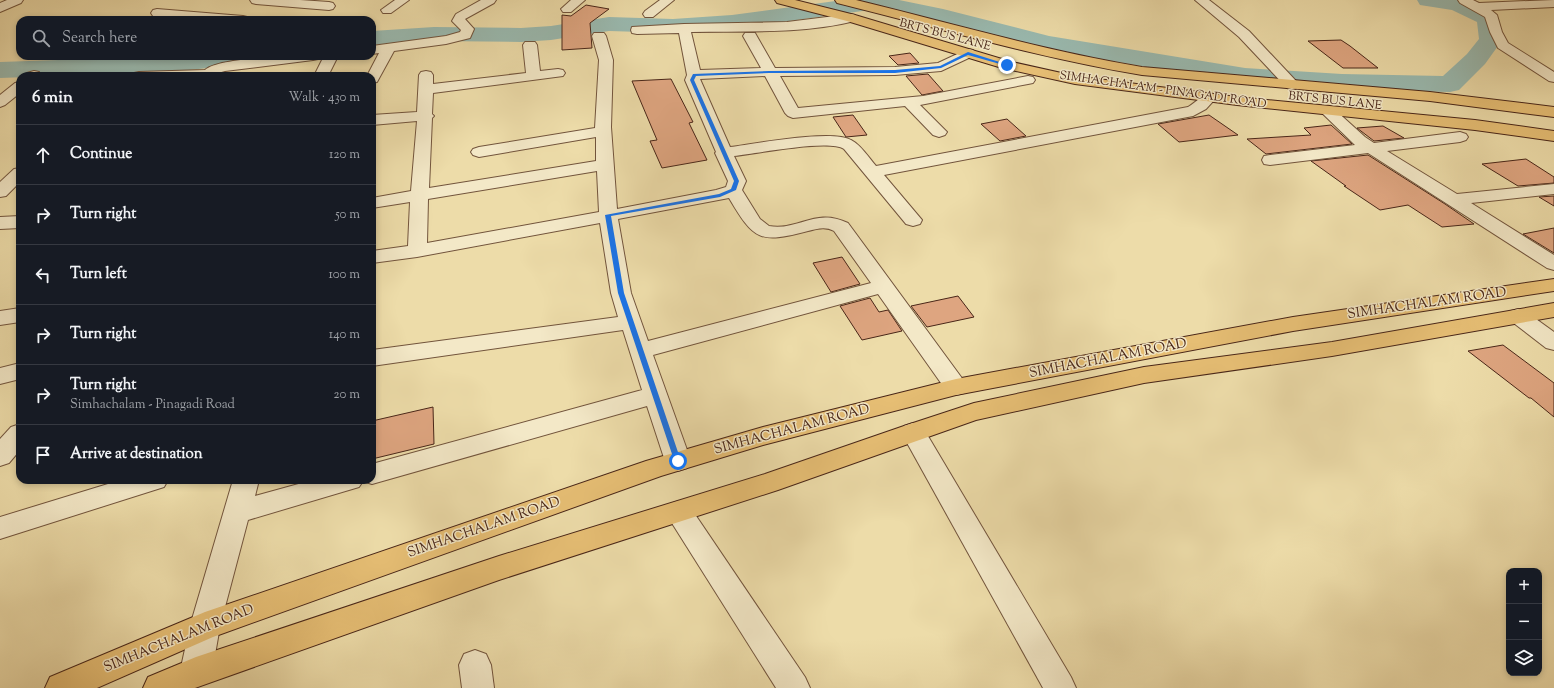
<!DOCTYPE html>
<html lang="en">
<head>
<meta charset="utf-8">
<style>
  body { margin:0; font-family:"Sorts Mill Goudy",serif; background:#20242c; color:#f1f3f6 }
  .controls { position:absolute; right:12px; bottom:12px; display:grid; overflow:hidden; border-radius:8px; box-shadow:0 2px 6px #0003 }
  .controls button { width:36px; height:36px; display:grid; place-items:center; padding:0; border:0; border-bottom:1px solid #363941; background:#171b24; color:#f1f3f6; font:20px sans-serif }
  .stop { position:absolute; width:12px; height:12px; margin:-9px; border:3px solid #1a73e8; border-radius:50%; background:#fff }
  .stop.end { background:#1a73e8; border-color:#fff; box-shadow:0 1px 4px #0008 }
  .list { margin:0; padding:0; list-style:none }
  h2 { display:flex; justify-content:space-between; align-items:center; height:52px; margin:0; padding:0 16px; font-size:17px }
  h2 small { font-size:13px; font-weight:400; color:#9ea1a6 }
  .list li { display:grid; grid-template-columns:26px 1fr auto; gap:12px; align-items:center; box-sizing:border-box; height:60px; padding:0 16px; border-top:1px solid #363941 }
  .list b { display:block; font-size:15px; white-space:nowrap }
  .list p { margin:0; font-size:13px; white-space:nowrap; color:#9ea1a6 }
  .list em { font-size:13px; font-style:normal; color:#9ea1a6 }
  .icon { flex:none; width:22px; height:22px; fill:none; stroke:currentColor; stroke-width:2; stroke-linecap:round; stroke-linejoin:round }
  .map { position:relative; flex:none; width:1554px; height:688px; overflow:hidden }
  .search { position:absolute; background:#171b24; box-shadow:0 2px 6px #0003; left:16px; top:16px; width:360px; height:44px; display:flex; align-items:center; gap:10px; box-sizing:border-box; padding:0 14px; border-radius:12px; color:#9ea1a6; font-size:15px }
  .panel { position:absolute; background:#171b24; box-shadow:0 2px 6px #0003; left:16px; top:72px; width:360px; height:412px; border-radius:12px }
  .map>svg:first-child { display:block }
</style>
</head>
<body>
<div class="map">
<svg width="1554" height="688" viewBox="0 0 1554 688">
  <rect width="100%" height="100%" fill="#eddca9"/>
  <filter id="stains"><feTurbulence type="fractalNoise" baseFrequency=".005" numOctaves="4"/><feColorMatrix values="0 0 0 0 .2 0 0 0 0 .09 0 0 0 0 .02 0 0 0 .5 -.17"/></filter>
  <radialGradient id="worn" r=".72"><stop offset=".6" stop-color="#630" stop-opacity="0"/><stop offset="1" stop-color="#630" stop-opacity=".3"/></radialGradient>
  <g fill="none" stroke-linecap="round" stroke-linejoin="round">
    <g fill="#9abab0" fill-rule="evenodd">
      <path d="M843,0H899L943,9L1049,36L1245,68L1342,74L1443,76L1467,54L1479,39L1477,22L1452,10L1420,5L1417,0H1466L1482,6L1496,14L1499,19L1503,39L1485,64L1459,90L1450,92L1342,90L1245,84L1049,50L941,22L877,9L732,29L673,33L609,31L551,40L521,42L434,41L372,45V31L434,27L521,28L551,26L609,17L673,19L732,15Z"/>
      <path d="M175,56H269L266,61L257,63L170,72L0,78V62Z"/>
    </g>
  </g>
  <g fill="#dea580" stroke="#492618">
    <path d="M586,5L609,9L590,23L592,48L562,50V15L571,16Z"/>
    <path d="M1341,40L1350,46L1378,68H1343L1308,41Z"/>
    <path d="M910,53L919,63L898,65L889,56Z"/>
    <path d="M928,74L943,91L922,95L906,76Z"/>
    <path d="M671,79L693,122L689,123L707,160L662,168L650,141L657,140L632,81Z"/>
    <path d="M853,115L867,135L846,137L833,117Z"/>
    <path d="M1209,115L1238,135L1179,142L1158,124Z"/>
    <path d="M1007,119L1026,136L1000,141L981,124Z"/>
    <path d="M1331,125L1352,144L1266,154L1247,139L1311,135L1304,128Z"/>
    <path d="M1383,126L1404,138L1374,141L1357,128Z"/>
    <path d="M1368,155L1445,204L1474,224L1442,227L1408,205L1380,210L1344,186H1346L1311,161Z"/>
    <path d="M1526,159L1554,177V183L1518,186L1482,164Z"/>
    <path d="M1554,196V206L1539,197Z"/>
    <path d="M1554,228V253L1523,234Z"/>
    <path d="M842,257L860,284L831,292L813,263Z"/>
    <path d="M958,296L974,317L927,327L911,306Z"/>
    <path d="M870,298L879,312L888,310L902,331L862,340L840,306Z"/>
    <path d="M1503,345L1554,383V417L1531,398H1529L1468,351Z"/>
    <path d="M433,407L434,444L372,459V421Z"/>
  </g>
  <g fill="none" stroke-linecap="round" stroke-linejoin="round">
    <g stroke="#72543c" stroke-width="2">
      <g id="minor">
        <path d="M7,0H23L21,3L0,12V3Z"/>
        <path d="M250,0H300L329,2L333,3L335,6L333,9L329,10L256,4L252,3Z"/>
        <path d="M395,0H409L391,13H383L381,10Z"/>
        <path d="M481,0H496L494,3L465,19L474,29L470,38L446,44L394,51L377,82L372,83V76H367L379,53L372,54V46L446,36L460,32L461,30L452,21L456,14Z"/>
        <path d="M571,0H585L571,12H563L561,9Z"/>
        <path d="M660,0H674L653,17H645L643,14L645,11Z"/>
        <path d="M1195,0H1209L1249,31L1297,82L1299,85L1297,88L1292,89L1287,88L1239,37Z"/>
        <path d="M1458,0H1473L1479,3L1554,0V7L1491,10L1497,15L1502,32L1508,43L1554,72V82L1549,81L1498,48L1490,32L1485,17L1460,3Z"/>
        <path d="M157,9L243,16L247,17L249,20H197L153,16L151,13L153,10Z"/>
        <path d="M851,14L855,15L857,18L855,21C803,34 745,31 691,32L700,70L761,68L743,36L745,33H755L775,68L895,67L938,63L968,49L973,50L975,53L973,56L941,71L895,75L780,76L798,108L923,96L1028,76L1033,77L1035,80L1033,83L1028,84L920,105L947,132L945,135L939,137L933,135L905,106L793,118L788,116L785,113L765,76L700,79L730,147C754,144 832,129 851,140C861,145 869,158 876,166L1188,107C1197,102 1203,92 1214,95L1216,98L1206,109L1193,116L884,175L922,220L920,224L913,226L906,224L844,149C828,139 756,154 734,156L746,181L742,190L760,219L769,226C799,231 815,207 848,223L964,381L968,387L964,393L956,395L948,393L878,294L653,355L691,461L687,468L678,471L669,468L665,461L647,406L372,484L363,481L359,487L248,520L220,626L212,672L207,683L196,687L185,683L180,672L190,626L233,480H259L255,496L313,480H372V464L642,390L623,330L372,366V350L618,317L611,293L600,223L417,257L372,263V251L408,246L410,202L372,208V198L411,191L417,121L372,125V115L417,112L419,75L421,72L426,71L431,72L433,75V84L526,73L523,45L525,42H535L537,45L540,71L558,69L563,70L565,73L563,76L433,93L432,114L434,116L432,118L429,188L596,161V137L479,157L473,155L471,152L473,149L479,147L595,128L599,60L592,36L594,33H604L606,36L613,60L611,127L617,209L716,190L726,187L728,181L715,153L716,152L685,80L687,75L679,33L637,34L632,33L631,30L632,27L684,24L787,22ZM597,171L599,212L427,243L428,199ZM729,198C754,240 759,244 808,231C817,229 825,226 834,231L871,283L648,341L631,293L618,219Z"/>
        <path d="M280,56H320L318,59L313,60L225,71L218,73L215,76H132L134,73L139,72L205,70C216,60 263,58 280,56Z"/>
        <path d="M324,56H338L328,76H314Z"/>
        <path d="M34,71L39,72L40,76H25L27,73Z"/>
        <path d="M20,82V93L5,105L0,107V95L15,83Z"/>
        <path d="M1328,106L1333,108L1365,137L1374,143L1460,132L1466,134L1468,137L1466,140L1460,142L1387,151L1457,194L1554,184V194L1471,203L1554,255V270L1547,268L1368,153L1270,165L1264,164L1262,160L1264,156L1270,155L1355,145L1323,114L1320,111L1323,108Z"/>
        <path d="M20,168V182L6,196L0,197V182L14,169Z"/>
        <path d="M20,216V228L0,229V217Z"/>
        <path d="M20,308V322L0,325V311Z"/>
        <path d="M1518,309L1525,311L1554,332V350L1546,348L1511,321L1507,316L1511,311Z"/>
        <path d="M20,363V379L0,384V368Z"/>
        <path d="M913,423L922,426L1071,677L1076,688H1043L901,432L904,426Z"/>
        <path d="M20,424V450L9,463L0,466V439L11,427Z"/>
        <path d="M121,480H168L164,487L0,539V517Z"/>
        <path d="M679,501L688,504L805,677L810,688H776L670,520L666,512L670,504Z"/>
        <path d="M475,650L486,654L491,665L494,688H462L459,665L464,654Z"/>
      </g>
    </g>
    <g stroke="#492618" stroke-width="2">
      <g id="major">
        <path d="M775,0H795L855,15L1012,62L1075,76L1237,97L1475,120L1554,131V141L1475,130L1237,105L1075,84L1002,68L847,21L777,3Z"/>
        <path d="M835,0H856C951,23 1045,51 1142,67L1430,92L1554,107V117L1430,101L1142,75C1039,58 938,28 837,3Z"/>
        <path d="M1554,279V291L1293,331L956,395L763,445L661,476L213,637L97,688H45L50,677L205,612L646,461L763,427L956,379L1293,317Z"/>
        <path d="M1554,303V317L1332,356L1144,383L976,420L778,490L499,580L195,688H143L148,677L196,657L499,556L765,474L904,426L974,403L1144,367L1332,342Z"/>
      </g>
    </g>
    <use href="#minor" fill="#f3e8c7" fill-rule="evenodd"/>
    <use href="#major" fill="#e6be74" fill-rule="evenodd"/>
  </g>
  <path fill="#1a73e8" d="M968,52L1009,65L1007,66L968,55L941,68L895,73H769L696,76L694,80L739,181L736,190L720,197L611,216L624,293L681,461L678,464L675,463L618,293L605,215L719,194L731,189L734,181L690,80L693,74L769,71L895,70L940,66Z"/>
  <g text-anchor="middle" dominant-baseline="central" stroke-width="3" stroke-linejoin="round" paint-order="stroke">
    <g font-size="12" fill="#492618" stroke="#f3e8c7">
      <text transform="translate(945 35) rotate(15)">BRTS BUS LANE</text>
      <text transform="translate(1163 90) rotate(8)">SIMHACHALAM - PINAGADI ROAD</text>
      <text transform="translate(1335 101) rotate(6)">BRTS BUS LANE</text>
    </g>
    <g font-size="14" fill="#492618" stroke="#f3e8c7">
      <text transform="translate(1427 304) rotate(-8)">SIMHACHALAM ROAD</text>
      <text transform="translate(1108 359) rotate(-11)">SIMHACHALAM ROAD</text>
      <text transform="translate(792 430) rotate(-15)">SIMHACHALAM ROAD</text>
      <text transform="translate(484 528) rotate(-19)">SIMHACHALAM ROAD</text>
      <text transform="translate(179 639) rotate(-22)">SIMHACHALAM ROAD</text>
    </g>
  </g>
  <rect width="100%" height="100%" filter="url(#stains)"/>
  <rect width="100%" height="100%" fill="url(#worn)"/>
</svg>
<div class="controls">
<button>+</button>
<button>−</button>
<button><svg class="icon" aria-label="layers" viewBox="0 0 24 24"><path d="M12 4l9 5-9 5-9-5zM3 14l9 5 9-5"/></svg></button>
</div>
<div class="stop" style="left:678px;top:461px"></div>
<div class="stop end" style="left:1007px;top:65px"></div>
<div class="search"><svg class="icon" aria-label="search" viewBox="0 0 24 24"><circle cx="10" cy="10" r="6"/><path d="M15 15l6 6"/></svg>Search here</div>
<section class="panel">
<h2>6 min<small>Walk · 430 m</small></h2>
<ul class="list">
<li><svg class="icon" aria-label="ahead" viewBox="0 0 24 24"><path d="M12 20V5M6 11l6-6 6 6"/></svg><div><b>Continue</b></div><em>120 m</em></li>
<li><svg class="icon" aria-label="right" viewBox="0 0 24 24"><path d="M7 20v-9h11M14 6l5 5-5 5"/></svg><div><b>Turn right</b></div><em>50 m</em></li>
<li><svg class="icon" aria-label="left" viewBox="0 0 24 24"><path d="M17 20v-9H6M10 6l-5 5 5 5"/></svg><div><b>Turn left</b></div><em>100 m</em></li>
<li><svg class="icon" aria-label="right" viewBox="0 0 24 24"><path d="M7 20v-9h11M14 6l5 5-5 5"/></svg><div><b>Turn right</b></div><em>140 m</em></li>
<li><svg class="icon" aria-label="right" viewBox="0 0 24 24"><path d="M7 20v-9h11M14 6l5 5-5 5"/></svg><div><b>Turn right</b><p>Simhachalam - Pinagadi Road</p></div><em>20 m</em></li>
<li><svg class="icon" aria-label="arrive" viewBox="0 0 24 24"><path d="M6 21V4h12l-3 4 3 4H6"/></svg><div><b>Arrive at destination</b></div></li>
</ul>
</section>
</div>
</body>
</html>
